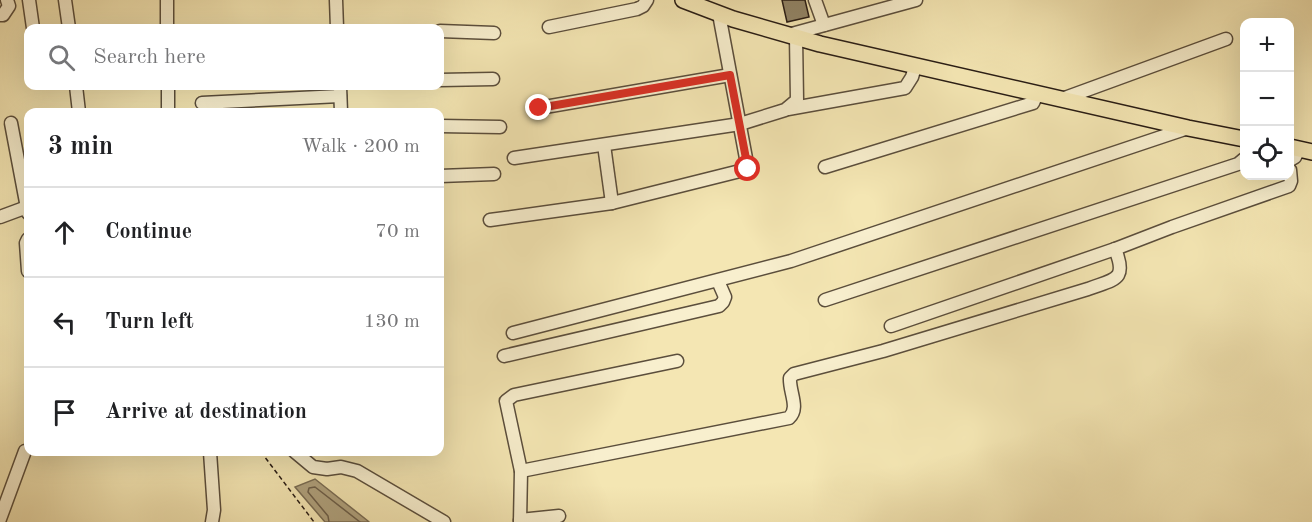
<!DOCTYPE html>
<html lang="en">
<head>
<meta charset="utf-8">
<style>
  body { margin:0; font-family:"Old Standard TT",serif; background:#f2f2f2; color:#202124 }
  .controls { position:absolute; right:18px; top:18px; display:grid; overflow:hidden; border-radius:12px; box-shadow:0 6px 24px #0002 }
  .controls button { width:54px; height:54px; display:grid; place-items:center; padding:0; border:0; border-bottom:2px solid #e0e0e0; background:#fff; color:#202124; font:30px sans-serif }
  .stop { position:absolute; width:18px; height:18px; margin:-14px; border:4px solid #d93025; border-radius:50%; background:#fff }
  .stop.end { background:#d93025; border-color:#fff; box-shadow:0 2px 6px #0008 }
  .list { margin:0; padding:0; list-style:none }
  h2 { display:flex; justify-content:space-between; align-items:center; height:78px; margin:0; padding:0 24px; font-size:26px }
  h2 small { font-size:20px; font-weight:400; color:#757577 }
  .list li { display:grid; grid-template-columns:39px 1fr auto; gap:18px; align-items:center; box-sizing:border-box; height:90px; padding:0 24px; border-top:2px solid #e0e0e0 }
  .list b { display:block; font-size:22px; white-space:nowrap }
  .list em { font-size:20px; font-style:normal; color:#757577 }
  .icon { flex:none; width:33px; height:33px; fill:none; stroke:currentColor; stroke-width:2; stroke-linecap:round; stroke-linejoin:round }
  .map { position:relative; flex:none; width:1312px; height:522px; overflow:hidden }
  .search { position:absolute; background:#fff; box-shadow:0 6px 24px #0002; left:24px; top:24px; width:420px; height:66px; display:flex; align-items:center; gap:15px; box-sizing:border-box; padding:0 21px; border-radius:12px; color:#757577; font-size:22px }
  .panel { position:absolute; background:#fff; box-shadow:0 6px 24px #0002; left:24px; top:108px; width:420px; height:348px; border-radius:12px }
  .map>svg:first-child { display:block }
</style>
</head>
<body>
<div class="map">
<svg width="1312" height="522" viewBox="0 0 1312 522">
  <rect width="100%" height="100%" fill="#f4e6b3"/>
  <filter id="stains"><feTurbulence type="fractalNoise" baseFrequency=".00333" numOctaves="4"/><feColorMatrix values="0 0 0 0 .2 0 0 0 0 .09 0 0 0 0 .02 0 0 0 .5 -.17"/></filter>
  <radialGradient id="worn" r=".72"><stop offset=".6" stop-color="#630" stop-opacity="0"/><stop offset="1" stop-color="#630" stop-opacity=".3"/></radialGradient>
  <path fill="#afa17d" stroke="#796c53" stroke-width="1.5" d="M315,479L368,521L369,522H325L295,487Z"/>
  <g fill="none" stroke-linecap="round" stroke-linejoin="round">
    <path stroke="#6c5e48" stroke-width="1.5" d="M329,522L328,516L308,492L309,488L315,487L360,522"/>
  </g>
  <path fill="#928567" stroke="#281c14" stroke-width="1.5" d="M782,0H805L809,17L787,22Z"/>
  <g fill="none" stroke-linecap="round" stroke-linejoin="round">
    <g stroke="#5b4e3c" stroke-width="15">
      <g id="minor">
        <path d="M29,0L33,28"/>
        <path d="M65,0L69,28"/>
        <path d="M167,0V28"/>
        <path d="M336,0L337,28"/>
        <path d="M815,0L824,25"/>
        <path d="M0,15H3L9,6L7,0"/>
        <path d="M549,27L637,9L643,6L647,0"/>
        <path d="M440,31L494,33"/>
        <path d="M788,35L916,0"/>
        <path d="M440,80L493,79"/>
        <path d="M76,86L79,112"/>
        <path d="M168,86V112"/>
        <path d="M340,86L341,112"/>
        <path d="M1062,99L1226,39"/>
        <path d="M202,103L340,96"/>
        <path d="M539,108L730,75"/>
        <path d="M788,109L905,88L912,77L915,67"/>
        <path d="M11,123L28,213"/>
        <path d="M440,126L500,127"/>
        <path d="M604,145L612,203"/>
        <path d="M514,158L740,124L785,110L797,100L796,37"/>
        <path d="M1290,160L1295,157L1299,149"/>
        <path d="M825,167L1033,103L1037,94"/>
        <path d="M440,176L494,174"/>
        <path d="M0,217L27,207"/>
        <path d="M490,220L612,203L748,169L719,14"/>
        <path d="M28,239L26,243L28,271"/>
        <path d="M825,300L1238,164L1244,159"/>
        <path d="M891,326L1115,249L1172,227L1289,186L1291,181L1290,170"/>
        <path d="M513,333L791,261L1188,128"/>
        <path d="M504,356L719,306L723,302L725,297L718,281"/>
        <path d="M210,452L214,510L212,522"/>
        <path d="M295,452L313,467L327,469L341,467L357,471L444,522"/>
        <path d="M521,471L789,418C800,408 789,392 790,378L794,374L883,351L1088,289C1114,279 1128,281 1115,249"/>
        <path d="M0,519L25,451"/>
        <path d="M520,520L559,516"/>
        <path d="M520,522L521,471L506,401L514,395L677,361"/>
      </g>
    </g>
    <g stroke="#281c14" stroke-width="18">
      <g id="major">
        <path d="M683,0L733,19L820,44L1188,128L1244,139"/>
        <path d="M1290,147L1312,152"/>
      </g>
    </g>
    <path stroke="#281c14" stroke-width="1.5" stroke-dasharray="4.5 3" stroke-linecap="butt" d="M261,452L314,522"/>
    <use href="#minor" stroke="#f8efce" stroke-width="12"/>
    <use href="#major" stroke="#f4e6b3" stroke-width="15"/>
  </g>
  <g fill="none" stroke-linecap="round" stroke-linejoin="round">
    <path stroke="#d93025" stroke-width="8" d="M539,108L730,75L748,169"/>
  </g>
  <rect width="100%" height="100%" filter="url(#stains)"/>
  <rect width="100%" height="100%" fill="url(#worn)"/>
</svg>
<div class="controls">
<button>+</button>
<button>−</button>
<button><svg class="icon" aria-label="locate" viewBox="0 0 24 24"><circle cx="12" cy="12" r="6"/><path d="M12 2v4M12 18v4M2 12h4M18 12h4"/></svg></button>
</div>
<div class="stop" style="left:748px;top:169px"></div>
<div class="stop end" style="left:539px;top:108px"></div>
<div class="search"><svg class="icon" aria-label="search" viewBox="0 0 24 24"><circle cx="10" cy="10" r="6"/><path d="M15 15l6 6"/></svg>Search here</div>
<section class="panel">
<h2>3 min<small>Walk · 200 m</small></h2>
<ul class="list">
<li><svg class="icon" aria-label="ahead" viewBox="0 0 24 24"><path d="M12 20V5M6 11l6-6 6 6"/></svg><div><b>Continue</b></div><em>70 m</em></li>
<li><svg class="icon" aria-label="left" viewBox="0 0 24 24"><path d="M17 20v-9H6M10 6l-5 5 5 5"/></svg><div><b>Turn left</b></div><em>130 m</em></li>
<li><svg class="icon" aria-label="arrive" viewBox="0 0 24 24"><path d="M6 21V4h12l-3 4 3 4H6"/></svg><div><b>Arrive at destination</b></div></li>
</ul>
</section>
</div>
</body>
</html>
